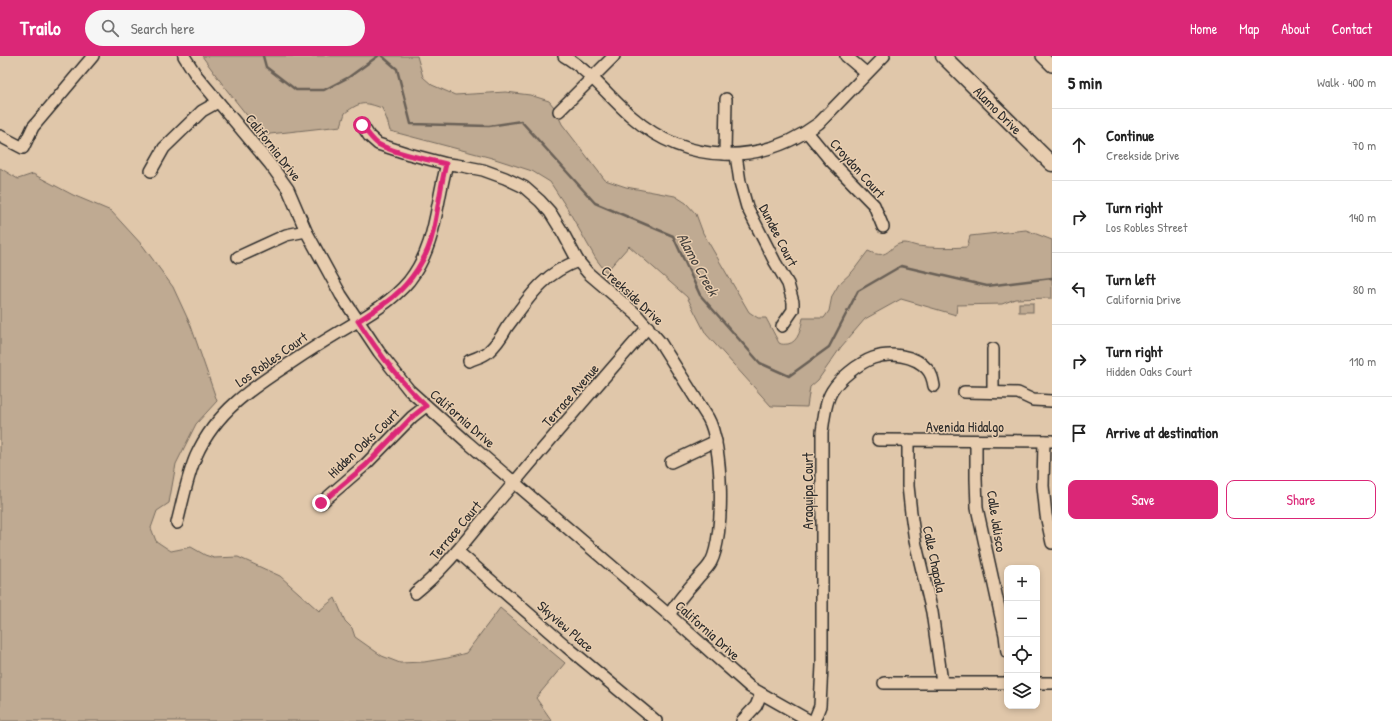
<!DOCTYPE html>
<html lang="en">
<head>
<meta charset="utf-8">
<style>
  body { margin:0; font-family:"Patrick Hand",sans-serif; background:#f6f6f6; color:#222 }
  .controls { position:absolute; right:12px; bottom:12px; display:grid; overflow:hidden; border-radius:8px; box-shadow:0 2px 6px #0003 }
  .controls button { width:36px; height:36px; display:grid; place-items:center; padding:0; border:0; border-bottom:1px solid #e0e0e0; background:#fff; color:#222; font:20px sans-serif }
  .stop { position:absolute; width:12px; height:12px; margin:-9px; border:3px solid #db2777; border-radius:50%; background:#fff }
  .stop.end { background:#db2777; border-color:#fff; box-shadow:0 1px 4px #0008 }
  .list { margin:0; padding:0; list-style:none }
  h2 { display:flex; justify-content:space-between; align-items:center; height:52px; margin:0; padding:0 16px; font-size:17px }
  h2 small { font-size:13px; font-weight:400; color:#767676 }
  .list li { display:grid; grid-template-columns:26px 1fr auto; gap:12px; align-items:center; box-sizing:border-box; height:72px; padding:0 16px; border-top:1px solid #e0e0e0 }
  .list b { display:block; font-size:15px; white-space:nowrap }
  .list p { margin:0; font-size:13px; white-space:nowrap; color:#767676 }
  .list em { font-size:13px; font-style:normal; color:#767676 }
  .actions { display:flex; gap:8px; padding:12px 16px }
  .actions a { flex:1; padding:9px 0; border:1px solid #db2777; border-radius:8px; text-align:center; font-size:14px; color:#db2777 }
  .actions .main { background:#db2777; color:#fff }
  .icon { flex:none; width:22px; height:22px; fill:none; stroke:currentColor; stroke-width:2; stroke-linecap:round; stroke-linejoin:round }
  .map { position:relative; flex:none; width:1052px; height:665px; overflow:hidden }
  header { display:flex; align-items:center; gap:24px; box-sizing:border-box; height:56px; padding:0 20px; background:#db2777; color:#fff }
  header strong { font-size:19px }
  nav { display:flex; gap:22px; margin-inline-start:auto; font-size:14px }
  .search { width:280px; height:36px; background:#f6f6f6; display:flex; align-items:center; gap:10px; box-sizing:border-box; padding:0 14px; border-radius:22px; color:#767676; font-size:15px }
  main { display:flex }
  aside { flex:1; background:#fff }
  .map>svg:first-child { display:block }
</style>
</head>
<body>
<header>
<strong>Trailo</strong>
<div class="search"><svg class="icon" aria-label="search" viewBox="0 0 24 24"><circle cx="10" cy="10" r="6"/><path d="M15 15l6 6"/></svg>Search here</div>
<nav><a>Home</a><a>Map</a><a>About</a><a>Contact</a></nav>
</header>
<main>
<div class="map">
<svg width="1052" height="665" viewBox="0 0 1052 665">
  <rect width="100%" height="100%" fill="#e0c7aa"/>
  <filter id="ink" filterUnits="userSpaceOnUse"><feTurbulence type="fractalNoise" baseFrequency=".025" numOctaves="2"/><feDisplacementMap in="SourceGraphic" scale="8" xChannelSelector="R" yChannelSelector="G"/><feConvolveMatrix kernelMatrix="1 2 1 2 8 2 1 2 1" color-interpolation-filters="sRGB"/></filter>
  <g filter="url(#ink)">
    <g fill="#bfaa92" stroke="#756a5e">
      <path d="M202,0H417L423,21L432,29L455,39L506,36L530,39L549,45L554,51L562,68L605,124L626,131L675,140L686,147L696,158L703,177L749,256L758,262H766C768,266 778,285 779,287C782,289 785,288 788,288C799,286 801,271 803,262H824L829,255L832,240L839,228L853,215L868,195C891,206 888,187 905,187C908,187 913,189 917,190C933,192 951,192 967,191L970,180L1026,174L1052,184V242L1015,243L1002,248L957,249L956,259L901,243L865,263L841,291L818,324L810,331L807,351L771,350L706,278L687,241L629,190L606,216L596,203L567,152L550,126L532,115L492,102L390,75L387,64L382,52C364,46 361,45 345,57L341,70L270,78L265,82L226,33Z"/>
      <path d="M0,112L18,123L33,118L73,139L111,155L143,190L173,231L191,270L217,345L196,368L176,408L169,447L157,455L151,472L156,485L171,495L191,491L205,499L214,502L238,501L280,520L319,555L335,542L345,565L352,572L355,581L382,600L400,607L424,606L448,602L466,597L500,552L565,607L536,642L552,665H0Z"/>
      <rect x="1019" y="247" width="14" height="9"/>
    </g>
    <g fill="none" stroke-linecap="round" stroke-linejoin="round">
      <g stroke="#696057" stroke-width="2.5">
        <path d="M263,0L266,11L296,34H324L349,21L378,0"/>
        <path d="M382,0L397,13L411,68L489,70L521,65L595,147L673,180L700,239L760,307L789,320L829,291L858,235L901,210L987,230L1052,222"/>
      </g>
      <g stroke="#2b2b2b" stroke-width="14">
        <g id="minor">
          <path d="M184,0L196,19L270,108L288,133L306,175L341,239L379,296L409,334L467,386L669,559L750,631L810,665"/>
          <path d="M564,0C590,15 609,41 632,61C687,109 761,110 819,67L884,0"/>
          <path d="M846,0L866,17"/>
          <path d="M1042,0L1052,10"/>
          <path d="M559,55L614,0"/>
          <path d="M362,69L369,80L378,88L409,98L447,108L457,109L483,114L505,122L524,131L540,145L550,156L563,177L578,205L588,217L636,258L660,286L708,362C723,388 725,479 711,506C708,512 702,517 697,523C687,534 677,546 669,559"/>
          <path d="M807,76L830,104L874,149L883,171"/>
          <path d="M0,80L23,92L33,71L93,0"/>
          <path d="M725,98L726,43"/>
          <path d="M736,99L740,126L747,151L775,206L788,228L793,246V254L782,270"/>
          <path d="M151,115L164,92L202,55L218,46"/>
          <path d="M238,201L286,179L306,175"/>
          <path d="M469,305C475,302 484,300 488,296C496,289 502,280 507,271C529,242 542,218 578,205"/>
          <path d="M964,336L1018,337L1033,344L1052,345"/>
          <path d="M993,336V293"/>
          <path d="M878,384L1052,385"/>
          <path d="M908,384V430L911,457L915,485L932,556L942,626"/>
          <path d="M976,385V423L977,452L1005,579L1007,596"/>
          <path d="M1044,385L1043,430L1046,459L1052,487"/>
          <path d="M671,406L716,385"/>
          <path d="M321,447L365,409L412,361L426,350"/>
          <path d="M177,467C183,444 187,421 196,400C216,355 253,331 292,306C307,296 321,287 336,278C361,263 390,248 409,225C437,189 435,150 447,108"/>
          <path d="M457,495L567,591L656,665"/>
          <path d="M415,537C449,510 473,474 502,441C550,384 599,327 648,271"/>
          <path d="M884,627H1007"/>
          <path d="M1037,627H1052"/>
          <path d="M742,665L756,650L761,638"/>
          <path d="M814,665L820,650L822,609V376C824,363 825,346 832,335C839,323 859,307 873,302C889,296 915,299 927,313C932,318 933,324 934,330"/>
        </g>
      </g>
      <g stroke="#2b2b2b" stroke-width="17">
        <path id="major" d="M943,0L1052,108"/>
      </g>
      <use href="#minor" stroke="#e8cdaf" stroke-width="11"/>
      <use href="#major" stroke="#e8cdaf" stroke-width="14"/>
    </g>
  </g>
  <g fill="none" stroke-linecap="round" stroke-linejoin="round" filter="url(#ink)">
    <path stroke="#db2777" stroke-width="5" d="M321,447L366,409L412,361L426,350C399,325 378,296 358,265C370,257 382,250 393,241C411,226 427,202 432,180C438,156 440,132 446,108C426,103 396,98 378,88C371,83 367,76 362,69"/>
  </g>
  <g text-anchor="middle" dominant-baseline="central" stroke-width="3" stroke-linejoin="round" paint-order="stroke">
    <g font-size="14" fill="#2b2b2b" stroke="#e8cdaf">
      <text transform="translate(998 54) rotate(45)">Alamo Drive</text>
      <text transform="translate(274 91) rotate(52)">California Drive</text>
      <text transform="translate(858 112) rotate(48)">Croydon Court</text>
      <text transform="translate(779 179) rotate(63)">Dundee Court</text>
      <text transform="translate(633 239) rotate(43)">Creekside Drive</text>
      <text transform="translate(271 303) rotate(-35)">Los Robles Court</text>
      <text transform="translate(570 339) rotate(-49)">Terrace Avenue</text>
      <text transform="translate(463 362) rotate(41)">California Drive</text>
      <text x="965" y="370">Avenida Hidalgo</text>
      <text transform="translate(363 387) rotate(-44)">Hidden Oaks Court</text>
      <text transform="translate(807 435) rotate(-90)">Araquipa Court</text>
      <text transform="translate(997 465) rotate(81)">Calle Jalisco</text>
      <text transform="translate(455 474) rotate(-50)">Terrace Court</text>
      <text transform="translate(935 503) rotate(78)">Calle Chapala</text>
      <text transform="translate(566 570) rotate(41)">Skyview Place</text>
      <text transform="translate(708 574) rotate(42)">California Drive</text>
    </g>
    <g font-size="15" font-style="italic" fill="#45413d" stroke="#e8cdaf">
      <text transform="translate(698 208) rotate(61)">Alamo Creek</text>
    </g>
  </g>
</svg>
<div class="controls">
<button>+</button>
<button>−</button>
<button><svg class="icon" aria-label="locate" viewBox="0 0 24 24"><circle cx="12" cy="12" r="6"/><path d="M12 2v4M12 18v4M2 12h4M18 12h4"/></svg></button>
<button><svg class="icon" aria-label="layers" viewBox="0 0 24 24"><path d="M12 4l9 5-9 5-9-5zM3 14l9 5 9-5"/></svg></button>
</div>
<div class="stop" style="left:362px;top:69px"></div>
<div class="stop end" style="left:321px;top:447px"></div>
</div>
<aside>
<h2>5 min<small>Walk · 400 m</small></h2>
<ul class="list">
<li><svg class="icon" aria-label="ahead" viewBox="0 0 24 24"><path d="M12 20V5M6 11l6-6 6 6"/></svg><div><b>Continue</b><p>Creekside Drive</p></div><em>70 m</em></li>
<li><svg class="icon" aria-label="right" viewBox="0 0 24 24"><path d="M7 20v-9h11M14 6l5 5-5 5"/></svg><div><b>Turn right</b><p>Los Robles Street</p></div><em>140 m</em></li>
<li><svg class="icon" aria-label="left" viewBox="0 0 24 24"><path d="M17 20v-9H6M10 6l-5 5 5 5"/></svg><div><b>Turn left</b><p>California Drive</p></div><em>80 m</em></li>
<li><svg class="icon" aria-label="right" viewBox="0 0 24 24"><path d="M7 20v-9h11M14 6l5 5-5 5"/></svg><div><b>Turn right</b><p>Hidden Oaks Court</p></div><em>110 m</em></li>
<li><svg class="icon" aria-label="arrive" viewBox="0 0 24 24"><path d="M6 21V4h12l-3 4 3 4H6"/></svg><div><b>Arrive at destination</b></div></li>
</ul>
<div class="actions"><a class="main">Save</a><a>Share</a></div>
</aside>
</main>
</body>
</html>
